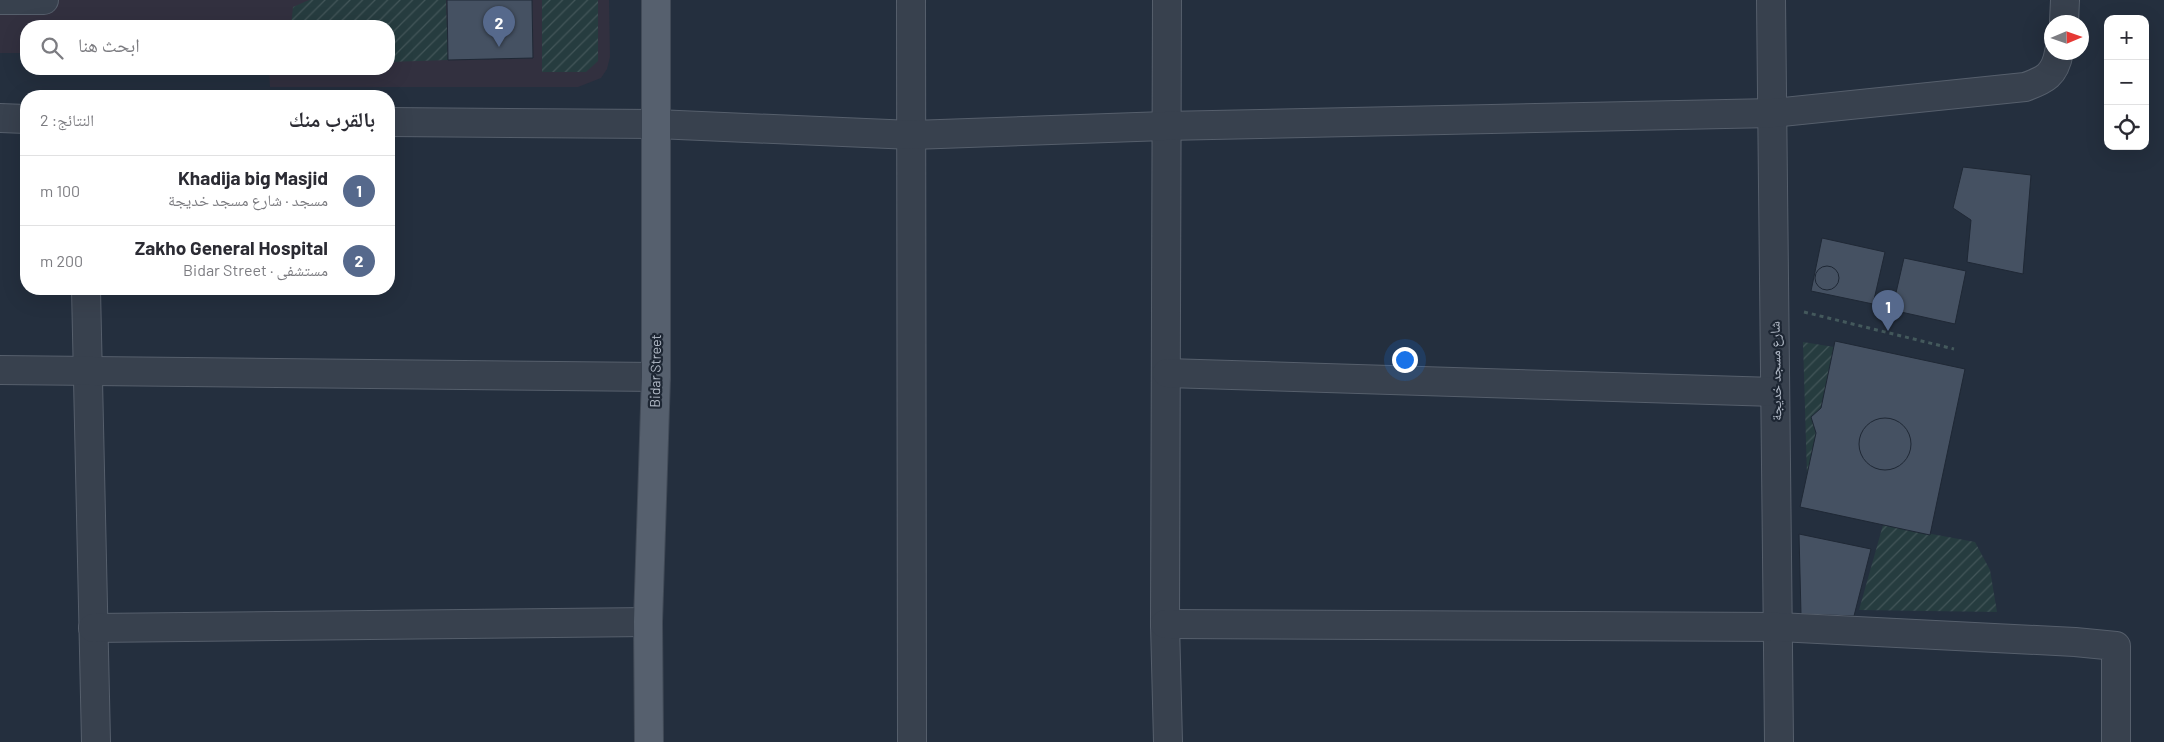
<!DOCTYPE html>
<html lang="ar">
<head>
<meta charset="utf-8">
<style>
  body { margin:0; font-family:Barlow,"Noto Naskh Arabic",sans-serif; background:#f7f7f7; color:#2b2b33; direction:rtl }
  .controls { position:absolute; right:15px; top:15px; display:grid; overflow:hidden; border-radius:10px; box-shadow:0 5px 20px #0002 }
  .controls button { width:45px; height:45px; display:grid; place-items:center; padding:0; border:0; border-bottom:1px solid #e1e1e2; background:#fff; color:#2b2b33; font:25px sans-serif }
  .compass { position:absolute; left:2044px; top:15px; width:45px; height:45px; border-radius:50%; background:#fff; box-shadow:0 5px 20px #0002; rotate:88deg }
  .you { position:absolute; left:1404px; top:359px; width:18px; height:18px; margin:-12px; border:4px solid #fff; border-radius:50%; background:#1a73e8; box-shadow:0 0 0 8px #1a73e833 }
  .badge { display:grid; place-items:center; width:32px; height:32px; border-radius:50%; background:#56698c; color:#fff; font-size:16px; font-weight:700 }
  .pin { position:absolute; translate:-50% -41px; filter:drop-shadow(0 1px 2px #0008) }
  .pin::after { content:''; position:absolute; top:26px; width:18px; height:15px; background:inherit; clip-path:polygon(0 0,100% 0,50% 100%) }
  .list { margin:0; padding:0; list-style:none }
  h2 { display:flex; justify-content:space-between; align-items:center; height:65px; margin:0; padding:0 20px; font-size:21px }
  h2 small { font-size:16px; font-weight:400; color:#7c7c81 }
  .list li { display:grid; grid-template-columns:32px 1fr auto; gap:15px; align-items:center; box-sizing:border-box; height:70px; padding:0 20px; border-top:1px solid #e1e1e2 }
  .list b { display:block; font-size:19px; white-space:nowrap }
  .list p { margin:0; font-size:16px; white-space:nowrap; color:#7c7c81 }
  .list em { font-size:16px; font-style:normal; color:#7c7c81 }
  .icon { flex:none; width:28px; height:28px; fill:none; stroke:currentColor; stroke-width:2; stroke-linecap:round; stroke-linejoin:round }
  .map { position:relative; flex:none; width:2164px; height:742px; overflow:hidden; direction:ltr }
  .search { position:absolute; background:#fff; box-shadow:0 5px 20px #0002; left:20px; top:20px; width:375px; height:55px; display:flex; align-items:center; gap:12px; box-sizing:border-box; padding:0 18px; border-radius:20px; color:#7c7c81; font-size:19px }
  .panel { position:absolute; background:#fff; box-shadow:0 5px 20px #0002; left:20px; top:90px; width:375px; height:205px; border-radius:20px; direction:rtl }
  .map>svg:first-child { display:block }
</style>
</head>
<body>
<div class="map">
<svg width="2164" height="742" viewBox="0 0 2164 742">
  <defs>
    <pattern id="garden-furrows" width="10" height="10" patternUnits="userSpaceOnUse" patternTransform="scale(1.25)"><rect width="10" height="10" fill="#263c3f"/><path d="M-1 1l2-2M0 10L10 0M9 11l2-2" fill="none" stroke="#435659"/></pattern>
  </defs>
  <rect width="100%" height="100%" fill="#242f3e"/>
  <path fill="#32303f" d="M0,0H609L610,57L607,69L601,78L578,87H270L269,69H389V26H26V53H0Z"/>
  <g fill="url(#garden-furrows)">
    <path d="M309,0H446L448,60L389,62V26H291L293,7Z"/>
    <path d="M542,0H598V61L586,72H542Z"/>
    <path d="M1803,342L1834,347L1807,476Z"/>
    <path d="M1883,525L1975,542L1990,570L1997,612L1859,610Z"/>
  </g>
  <g fill="#455162" stroke="#1f2835">
    <path d="M447,0H532L533,58L448,60Z"/>
    <path d="M1963,167L2031,175L2023,274L1967,262L1971,220L1953,208Z"/>
    <path d="M1822,238L1885,252L1873,304L1811,291Z"/>
    <path d="M1904,258L1966,271L1955,324L1892,310Z"/>
    <circle cx="1827" cy="278" r="12"/>
    <path d="M1835,341L1965,369L1930,535L1800,507L1816,433L1811,417L1821,408Z"/>
    <circle cx="1885" cy="444" r="26"/>
    <path d="M1799,534L1871,549L1854,616L1801,614Z"/>
  </g>
  <g fill="none" stroke-linecap="round" stroke-linejoin="round">
    <g stroke="#565f6c" stroke-width="30">
      <g id="minor">
        <path d="M0,0H44"/>
        <path d="M911,0L912,742"/>
        <path d="M1167,0L1165,624L1168,742"/>
        <path d="M1771,0L1779,742"/>
        <path d="M2064,22L2065,0"/>
        <path d="M0,118L26,119"/>
        <path d="M389,122L656,124L912,135L1165,126L1773,113L2025,87C2045,80 2055,75 2059,52"/>
        <path d="M86,289L96,742"/>
        <path d="M0,370L656,377"/>
        <path d="M1167,373L1775,392"/>
        <path d="M1165,624L1778,627L2075,642L2116,646V742"/>
        <path d="M93,628L648,622"/>
      </g>
    </g>
    <g stroke="#414a57" stroke-width="30">
      <path id="major" d="M649,742L648,622L656,377V0"/>
    </g>
    <path stroke="#44595c" stroke-width="3" stroke-dasharray="4 4" stroke-linecap="butt" d="M1804,312L1954,349"/>
    <use href="#minor" stroke="#38414e" stroke-width="28"/>
    <use href="#major" stroke="#56606e" stroke-width="28"/>
  </g>
  <g text-anchor="middle" dominant-baseline="central" stroke-width="4.5" stroke-linejoin="round" paint-order="stroke">
    <g font-size="14" fill="#b4bcc9" stroke="#1d2633">
      <text transform="translate(655 371) rotate(-89)">Bidar Street</text>
      <text transform="translate(1775 371) rotate(-91)">شارع مسجد خديجة</text>
    </g>
  </g>
</svg>
<div class="controls">
<button>+</button>
<button>−</button>
<button><svg class="icon" aria-label="locate" viewBox="0 0 24 24"><circle cx="12" cy="12" r="6"/><path d="M12 2v4M12 18v4M2 12h4M18 12h4"/></svg></button>
</div>
<svg class="compass" viewBox="-18 -18 36 36"><path d="M0-13l5 13h-10z" fill="#e53935"/><path d="M0 13l5-13h-10z" fill="#7c7c81"/></svg>
<div class="you"></div>
<div class="pin badge" style="left:1888px;top:331px">1</div>
<div class="pin badge" style="left:499px;top:47px">2</div>
<div class="search"><svg class="icon" aria-label="search" viewBox="0 0 24 24"><circle cx="10" cy="10" r="6"/><path d="M15 15l6 6"/></svg>ابحث هنا</div>
<section class="panel">
<h2>بالقرب منك<small>النتائج: 2</small></h2>
<ul class="list">
<li><span class="badge">1</span><div><b>Khadija big Masjid</b><p>مسجد · شارع مسجد خديجة</p></div><em>100 m</em></li>
<li><span class="badge">2</span><div><b>Zakho General Hospital</b><p>مستشفى · Bidar Street</p></div><em>200 m</em></li>
</ul>
</section>
</div>
</body>
</html>
